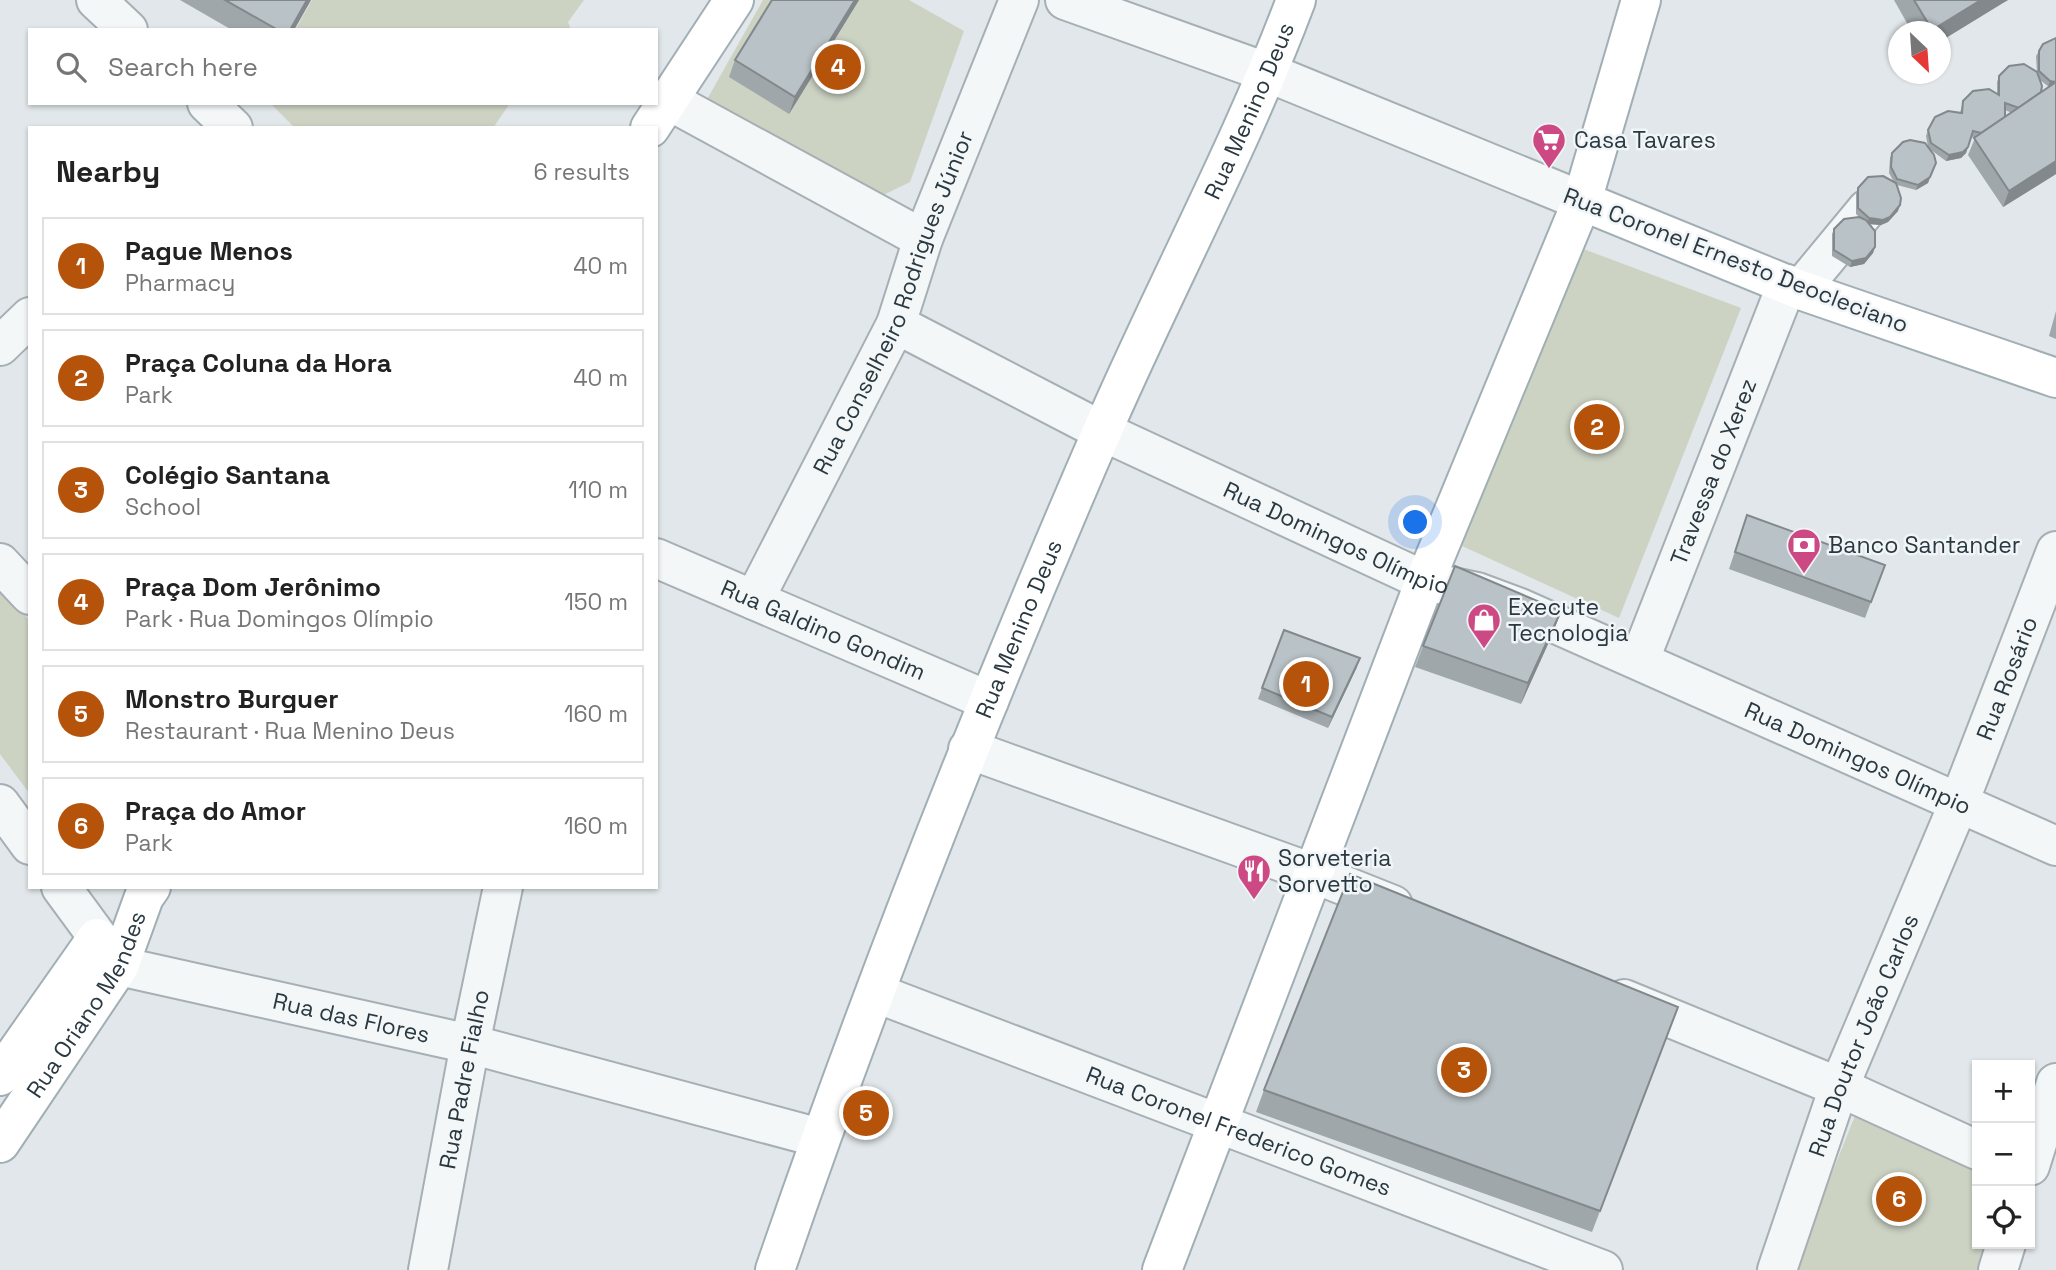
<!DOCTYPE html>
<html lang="en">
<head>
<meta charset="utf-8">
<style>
  body { margin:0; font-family:"Space Grotesk",sans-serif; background:#f2f2f2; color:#222 }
  .controls { position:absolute; right:21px; bottom:21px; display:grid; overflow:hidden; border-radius:0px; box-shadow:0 2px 5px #0004 }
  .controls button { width:63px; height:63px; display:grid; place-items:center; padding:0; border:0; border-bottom:2px solid #e0e0e0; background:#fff; color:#222; font:35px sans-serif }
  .compass { position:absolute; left:1888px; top:21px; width:63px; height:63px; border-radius:50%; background:#fff; box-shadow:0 2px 5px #0004; rotate:155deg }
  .you { position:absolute; left:1416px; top:523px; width:24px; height:24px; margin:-18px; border:5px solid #fff; border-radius:50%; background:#1a73e8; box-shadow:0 0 0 10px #1a73e833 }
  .badge { display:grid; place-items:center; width:46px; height:46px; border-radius:50%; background:#b45309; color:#fff; font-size:23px; font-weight:700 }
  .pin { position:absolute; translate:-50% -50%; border:4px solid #fff; box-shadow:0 2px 7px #0006 }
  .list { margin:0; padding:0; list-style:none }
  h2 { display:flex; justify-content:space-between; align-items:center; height:91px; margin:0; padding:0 28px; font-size:30px }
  h2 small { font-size:23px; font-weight:400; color:#767676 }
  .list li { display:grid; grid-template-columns:46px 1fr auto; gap:21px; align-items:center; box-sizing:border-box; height:98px; margin:0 14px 14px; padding:0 14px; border:2px solid #e0e0e0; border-radius:0px }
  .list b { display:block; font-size:26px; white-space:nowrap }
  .list p { margin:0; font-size:23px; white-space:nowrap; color:#767676 }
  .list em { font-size:23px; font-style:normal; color:#767676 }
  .icon { flex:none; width:38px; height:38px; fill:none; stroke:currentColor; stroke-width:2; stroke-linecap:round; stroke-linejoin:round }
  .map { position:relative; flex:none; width:2056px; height:1270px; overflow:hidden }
  .search { position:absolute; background:#fff; box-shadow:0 2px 5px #0004; left:28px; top:28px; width:630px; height:77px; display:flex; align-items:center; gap:18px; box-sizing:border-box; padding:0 24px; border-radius:0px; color:#767676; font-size:26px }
  .panel { position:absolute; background:#fff; box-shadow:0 2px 5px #0004; left:28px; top:126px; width:630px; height:763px; border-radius:0px }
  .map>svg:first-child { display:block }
</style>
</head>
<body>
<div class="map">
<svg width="2056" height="1270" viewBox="0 0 2056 1270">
  <rect width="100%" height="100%" fill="#e1e7ea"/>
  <g fill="#ccd3c3">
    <path d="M312,0H584L568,22L571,30H295Z"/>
    <path d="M763,0H909L964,31L910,182L871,201L705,103Z"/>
    <path d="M270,103H510L493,128H295Z"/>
    <path d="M1562,241L1741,308L1619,618L1462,546Z"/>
    <path d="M0,588L30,621V794L0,754Z"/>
    <path d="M1859,1106L1977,1155V1244H1988L1980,1270H1793Z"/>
  </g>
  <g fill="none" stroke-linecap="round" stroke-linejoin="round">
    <g stroke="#a6afb4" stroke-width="42">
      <g id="minor">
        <path d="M96,0L128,30"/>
        <path d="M1065,0L1269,73L1582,201"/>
        <path d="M668,100L923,239"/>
        <path d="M207,103L233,128"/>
        <path d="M1800,290L1867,209"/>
        <path id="s1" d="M896,324L1102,431L1425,581L1477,592L1520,608L2056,846"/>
        <path d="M0,346L30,317"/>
        <path id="s2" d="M656,558L989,701"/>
        <path d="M0,563L30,595"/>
        <path id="s3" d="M754,600L896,324L923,239L1019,0"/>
        <path id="s4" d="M1640,659L1787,284"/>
        <path d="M968,749L1315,874L1393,905"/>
        <path d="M0,804L30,845"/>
        <path id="s5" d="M61,887L119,966L470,1044L820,1138"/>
        <path id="s6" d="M876,993L1603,1270"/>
        <path d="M1624,999L1839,1087L1977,1150"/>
        <path d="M2030,1166L2056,1083"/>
        <path id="s7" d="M428,1270L470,1044L503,887"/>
        <path id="s8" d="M1777,1270L1839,1087L1958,805L2056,551"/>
        <path d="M1998,1270L2006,1244"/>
      </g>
    </g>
    <g stroke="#a1afb5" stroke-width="42">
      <g id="major">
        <path d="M650,128L734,0"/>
        <path d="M1582,201L1800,290L2056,378"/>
        <path d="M0,1076L97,938"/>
        <path id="s9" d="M0,1143L119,966L144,897L151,887"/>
        <path id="s10" d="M775,1270C872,987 982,709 1101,434C1164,288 1240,149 1296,0"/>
        <path d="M1162,1270L1425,581L1582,201L1641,0"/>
      </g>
    </g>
    <use href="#minor" stroke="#f4f7f8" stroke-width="38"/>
    <use href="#major" stroke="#fff" stroke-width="38"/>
  </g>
  <g fill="#9fa7aa" fill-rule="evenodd">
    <path d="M180,0H311L294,30H232Z"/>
    <path d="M772,0H859L789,114L729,77L735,60Z"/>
    <path d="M1894,0H2008L1941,32H1912Z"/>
    <path d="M2056,38V174L2003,207L1968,155L1975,138L1971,137L1966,153L1961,158L1946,161L1931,150L1936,163L1928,183L1916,190L1897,185L1898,211L1888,222L1881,225L1870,224L1875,247L1873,253L1864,264L1850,267L1832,256V234L1834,229L1859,217L1856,214V193L1858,188L1894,182L1889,173L1890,158L1892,153L1928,147L1926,136L1928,130L1960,113L1963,101L1997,94V82L1999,76L2037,72L2036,56L2039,51ZM2040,80L2049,87L2041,92ZM2005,110L2012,113L2005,117Z"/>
    <path d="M2056,311V339L2049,336Z"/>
    <path d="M1747,515L1885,565L1865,618L1729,569Z"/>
    <path d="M1561,611L1553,633L1521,704L1415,667L1423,646Z"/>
    <path d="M1284,630L1360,658L1356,669L1328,728L1258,699Z"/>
    <path d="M1678,1007L1592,1232L1256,1112L1264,1090Z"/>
  </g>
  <g fill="#82888b">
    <path d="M307,0H311L294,30H290Z"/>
    <path d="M855,0H859L789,114L795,97Z"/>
    <path d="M1981,0H2008L1941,41V32H1931L1932,30Z"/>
    <path d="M2050,81L2056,82V88L2048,87Z"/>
    <path d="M1968,147L1966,153L1961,158L1946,161L1949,155Z"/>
    <path d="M2056,161V174L2003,207L2009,191Z"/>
    <path d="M1930,177L1928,183L1916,190L1918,185Z"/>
    <path d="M1900,205L1898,211L1888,222L1881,225L1867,224L1869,218Z"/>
    <path d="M1875,247L1873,253L1864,264L1850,267L1852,261Z"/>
    <path d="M1561,611L1553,633L1521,704L1528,683Z"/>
    <path d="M1360,658L1356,669L1328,728L1332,717Z"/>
  </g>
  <g fill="#b9c2c6" stroke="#82888b" stroke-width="2">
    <path d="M225,0H307L290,30H278Z"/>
    <path d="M772,0H855L795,97L735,60Z"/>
    <path d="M1914,0H1981L1932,30Z"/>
    <path d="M2056,38V82L2050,81L2039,71V51L2043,44Z"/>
    <path d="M2024,64L2037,72L2042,86L2041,92L2019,108L2005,103V117L1981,133L1973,131L1968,147L1963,152L1949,155L1931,143L1928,130L1935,117L1948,111L1962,113L1963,101L1973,91L1989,89L1999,95V76L2009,66Z"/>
    <path d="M2056,82V161L2009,191L1974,138Z"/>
    <path d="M1910,140L1925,143L1934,155L1936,163L1930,177L1918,185L1897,179L1891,167L1892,153L1903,142Z"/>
    <path d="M1883,176L1896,183L1901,198L1900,205L1890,217L1883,220L1869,218L1858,208V188L1868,177Z"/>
    <path d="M1859,217L1866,220L1875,231V247L1866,258L1852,261L1834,250V229L1844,219Z"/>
    <path d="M1747,515L1885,565L1871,602L1735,552Z"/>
    <path d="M1455,566L1561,611L1528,683L1423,646Z"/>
    <path d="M1284,630L1360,658L1332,717L1262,688Z"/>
    <path d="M1350,874L1678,1007L1600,1211L1264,1090Z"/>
  </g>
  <defs>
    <g id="supermarket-pin" transform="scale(1.75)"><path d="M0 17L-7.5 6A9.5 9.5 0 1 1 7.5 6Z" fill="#cc4984" stroke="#f1f5f7"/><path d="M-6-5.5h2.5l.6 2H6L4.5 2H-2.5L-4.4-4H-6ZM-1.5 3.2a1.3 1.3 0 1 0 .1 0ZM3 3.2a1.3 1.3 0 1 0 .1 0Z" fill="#fff"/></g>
    <g id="bank-pin" transform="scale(1.75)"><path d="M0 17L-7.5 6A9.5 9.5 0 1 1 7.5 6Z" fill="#cc4984" stroke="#f1f5f7"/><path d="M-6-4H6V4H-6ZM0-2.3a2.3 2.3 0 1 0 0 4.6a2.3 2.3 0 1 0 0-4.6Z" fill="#fff"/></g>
    <g id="shop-pin" transform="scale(1.75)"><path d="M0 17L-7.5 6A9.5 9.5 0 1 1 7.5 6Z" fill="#cc4984" stroke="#f1f5f7"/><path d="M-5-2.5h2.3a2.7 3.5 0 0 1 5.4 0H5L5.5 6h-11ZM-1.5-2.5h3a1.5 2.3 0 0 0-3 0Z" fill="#fff"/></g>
    <g id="restaurant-pin" transform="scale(1.75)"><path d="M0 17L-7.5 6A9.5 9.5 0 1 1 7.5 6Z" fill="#cc4984" stroke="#f1f5f7"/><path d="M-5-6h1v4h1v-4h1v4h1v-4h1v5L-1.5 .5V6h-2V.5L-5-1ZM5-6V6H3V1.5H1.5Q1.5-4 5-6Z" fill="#fff"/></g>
  </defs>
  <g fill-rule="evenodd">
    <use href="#supermarket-pin" x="1549" y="140"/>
    <use href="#bank-pin" x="1804" y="545"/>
    <use href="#shop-pin" x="1484" y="620"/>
    <use href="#restaurant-pin" x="1254" y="871"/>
  </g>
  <g text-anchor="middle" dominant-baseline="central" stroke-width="5" stroke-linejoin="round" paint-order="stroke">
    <g font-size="23" fill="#2a3941" stroke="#f1f5f7">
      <text stroke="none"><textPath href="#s10" startOffset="1253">Rua Menino Deus</textPath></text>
      <text transform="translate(1736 260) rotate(21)">Rua Coronel Ernesto Deocleciano</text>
      <text stroke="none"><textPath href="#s3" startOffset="329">Rua Conselheiro Rodrigues Júnior</textPath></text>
      <text stroke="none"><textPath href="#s4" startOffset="201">Travessa do Xerez</textPath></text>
      <text stroke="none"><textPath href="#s1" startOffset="490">Rua Domingos Olímpio</textPath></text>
      <text stroke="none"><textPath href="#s10" startOffset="686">Rua Menino Deus</textPath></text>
      <text stroke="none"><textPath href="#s2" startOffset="182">Rua Galdino Gondim</textPath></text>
      <text stroke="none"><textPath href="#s8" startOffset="635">Rua Rosário</textPath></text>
      <text stroke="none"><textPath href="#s1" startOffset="1057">Rua Domingos Olímpio</textPath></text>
      <text stroke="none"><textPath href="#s9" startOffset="164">Rua Oriano Mendes</textPath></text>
      <text stroke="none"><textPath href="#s5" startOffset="336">Rua das Flores</textPath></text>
      <text stroke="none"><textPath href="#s8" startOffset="250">Rua Doutor João Carlos</textPath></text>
      <text stroke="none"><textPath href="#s7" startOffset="194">Rua Padre Fialho</textPath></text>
      <text stroke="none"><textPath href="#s6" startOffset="388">Rua Coronel Frederico Gomes</textPath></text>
    </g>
    <g font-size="23" fill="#2a3941" stroke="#f1f5f7" text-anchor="start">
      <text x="1574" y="140">Casa Tavares</text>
      <text x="1828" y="545">Banco Santander</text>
      <text x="1508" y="607">Execute<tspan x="1508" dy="26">Tecnologia</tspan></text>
      <text x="1278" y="858">Sorveteria<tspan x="1278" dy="26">Sorvetto</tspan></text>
    </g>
  </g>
</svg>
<div class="controls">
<button>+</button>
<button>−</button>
<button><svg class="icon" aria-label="locate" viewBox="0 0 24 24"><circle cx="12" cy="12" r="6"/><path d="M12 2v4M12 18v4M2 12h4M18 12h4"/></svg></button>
</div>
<svg class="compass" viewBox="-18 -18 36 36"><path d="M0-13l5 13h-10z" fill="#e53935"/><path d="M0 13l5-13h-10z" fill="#767676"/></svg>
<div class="you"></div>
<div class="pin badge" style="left:1306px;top:684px">1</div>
<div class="pin badge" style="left:1597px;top:427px">2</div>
<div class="pin badge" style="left:1464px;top:1070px">3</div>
<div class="pin badge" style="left:838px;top:67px">4</div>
<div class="pin badge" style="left:866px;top:1113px">5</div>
<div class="pin badge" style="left:1899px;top:1199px">6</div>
<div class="search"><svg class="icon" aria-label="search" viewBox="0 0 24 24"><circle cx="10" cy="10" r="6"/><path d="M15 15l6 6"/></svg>Search here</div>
<section class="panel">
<h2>Nearby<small>6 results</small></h2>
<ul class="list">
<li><span class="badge">1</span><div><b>Pague Menos</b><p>Pharmacy</p></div><em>40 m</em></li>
<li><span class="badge">2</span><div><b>Praça Coluna da Hora</b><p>Park</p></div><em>40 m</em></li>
<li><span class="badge">3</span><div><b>Colégio Santana</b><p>School</p></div><em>110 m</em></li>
<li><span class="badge">4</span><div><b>Praça Dom Jerônimo</b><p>Park · Rua Domingos Olímpio</p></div><em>150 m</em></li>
<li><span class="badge">5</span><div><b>Monstro Burguer</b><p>Restaurant · Rua Menino Deus</p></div><em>160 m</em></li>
<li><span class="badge">6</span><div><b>Praça do Amor</b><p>Park</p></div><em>160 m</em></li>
</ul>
</section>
</div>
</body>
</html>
